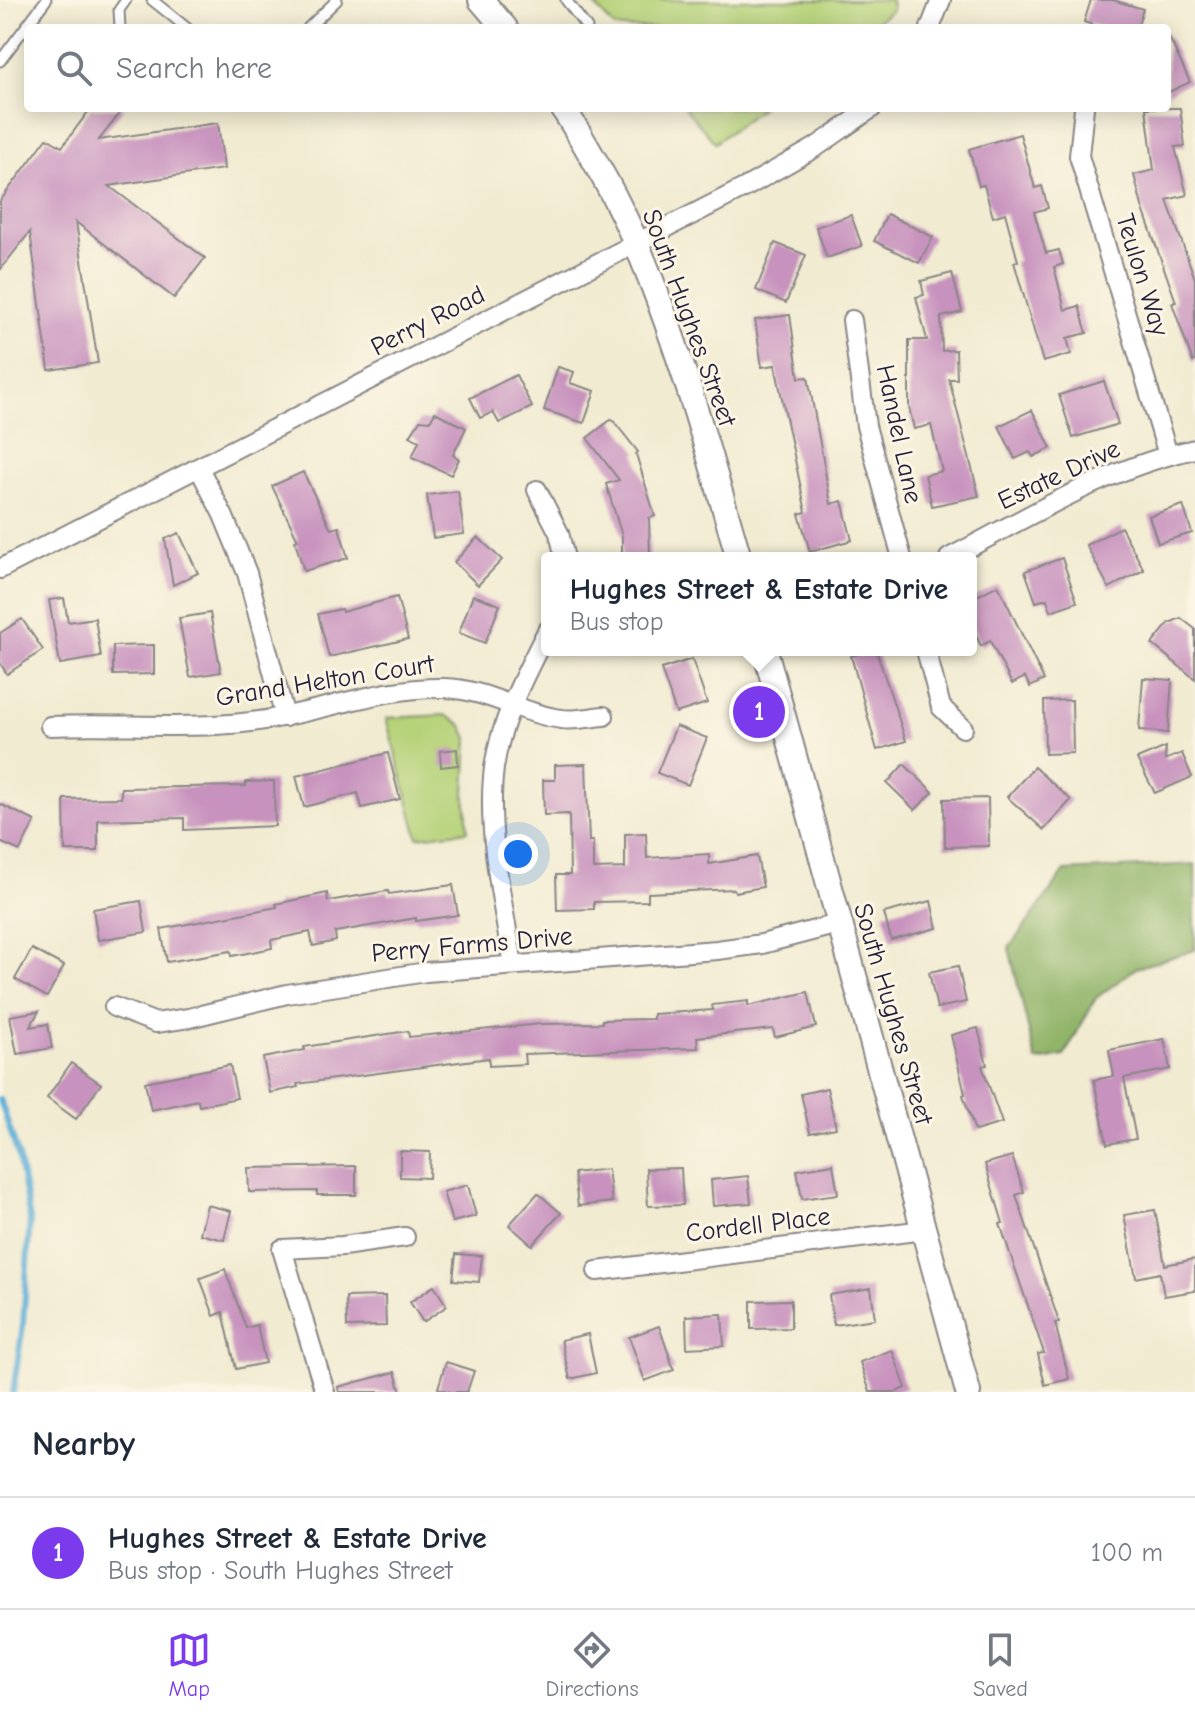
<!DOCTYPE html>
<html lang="en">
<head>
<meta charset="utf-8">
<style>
  body { margin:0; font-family:"Comic Neue",sans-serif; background:#f2f2f3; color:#1f2937 }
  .you { position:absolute; left:518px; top:854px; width:28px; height:28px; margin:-20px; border:6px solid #fff; border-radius:50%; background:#1a73e8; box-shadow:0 0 0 12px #1a73e833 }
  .badge { display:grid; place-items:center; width:52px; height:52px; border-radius:50%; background:#7c3aed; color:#fff; font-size:26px; font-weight:700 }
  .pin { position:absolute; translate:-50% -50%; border:4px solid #fff; box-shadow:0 2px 8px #0006 }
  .popup { position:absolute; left:541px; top:552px; width:436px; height:104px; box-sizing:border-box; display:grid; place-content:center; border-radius:8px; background:#fff; filter:drop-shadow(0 2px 6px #0005); font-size:26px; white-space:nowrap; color:#747a83 }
  .popup b { font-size:30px; color:#1f2937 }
  .popup::after { content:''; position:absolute; left:50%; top:100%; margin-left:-16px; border:16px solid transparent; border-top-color:#fff }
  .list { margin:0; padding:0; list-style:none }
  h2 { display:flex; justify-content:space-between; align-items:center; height:104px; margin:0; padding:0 32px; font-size:34px }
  h2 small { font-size:26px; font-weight:400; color:#747a83 }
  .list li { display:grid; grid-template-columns:52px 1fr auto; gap:24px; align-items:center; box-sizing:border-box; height:112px; padding:0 32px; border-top:2px solid #e0e1e3 }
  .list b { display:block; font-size:30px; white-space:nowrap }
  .list p { margin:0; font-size:26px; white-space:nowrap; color:#747a83 }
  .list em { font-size:26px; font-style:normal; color:#747a83 }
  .icon { flex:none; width:44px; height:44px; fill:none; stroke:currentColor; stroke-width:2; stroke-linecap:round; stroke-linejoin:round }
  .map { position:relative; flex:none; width:1195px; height:1392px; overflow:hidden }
  .search { position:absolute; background:#fff; box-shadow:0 4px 20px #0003; left:24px; right:24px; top:24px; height:88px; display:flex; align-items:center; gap:20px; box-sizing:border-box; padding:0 28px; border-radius:8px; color:#747a83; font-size:30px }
  .sheet { height:216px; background:#fff }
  nav { display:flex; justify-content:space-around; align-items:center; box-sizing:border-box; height:112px; border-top:2px solid #e0e1e3; background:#fff; font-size:22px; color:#747a83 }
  nav a { display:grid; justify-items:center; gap:4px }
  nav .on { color:#7c3aed }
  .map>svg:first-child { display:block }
</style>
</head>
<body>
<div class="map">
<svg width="1195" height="1392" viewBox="0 0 1195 1392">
  <rect width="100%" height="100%" fill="#fcf5e5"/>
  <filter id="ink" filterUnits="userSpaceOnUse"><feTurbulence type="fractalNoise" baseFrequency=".0125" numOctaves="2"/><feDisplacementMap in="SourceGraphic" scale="16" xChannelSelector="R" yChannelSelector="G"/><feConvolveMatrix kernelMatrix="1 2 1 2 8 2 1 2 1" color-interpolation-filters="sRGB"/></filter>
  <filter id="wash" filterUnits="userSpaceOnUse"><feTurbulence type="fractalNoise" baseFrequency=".006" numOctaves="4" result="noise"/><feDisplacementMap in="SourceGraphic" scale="32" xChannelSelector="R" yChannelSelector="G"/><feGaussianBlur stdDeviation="1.8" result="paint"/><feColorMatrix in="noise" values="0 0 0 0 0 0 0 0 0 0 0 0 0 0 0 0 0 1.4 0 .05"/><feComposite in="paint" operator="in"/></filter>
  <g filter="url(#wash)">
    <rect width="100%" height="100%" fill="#f1ebd1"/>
    <g fill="#b5d278" stroke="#6c7a5a" stroke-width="2">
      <path d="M590,0H891L892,10L868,28H615Z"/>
      <path d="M685,108H761L715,143Z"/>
      <path d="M445,715L461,724L468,738L465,792L468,831L418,837L386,718Z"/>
    </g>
    <path fill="#90b468" stroke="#596b52" stroke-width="2" d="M1195,864V950L1136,968L1096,998L1064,1056L1036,1061L1009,948L1065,871Z"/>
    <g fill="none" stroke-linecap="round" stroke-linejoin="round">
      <path stroke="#5cadd7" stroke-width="6" d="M0,1099L18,1155L30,1220L23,1325L13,1392"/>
    </g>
    <g id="blocks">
      <g fill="#c792be">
        <path d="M1091,0H1113L1143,9L1137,28H1103L1084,22Z"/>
        <path d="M1167,33L1190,82L1167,93Z"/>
        <path d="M91,108H124L99,140L218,123L224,169L109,186L205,258L174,298L76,222L98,363L49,370L30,232L0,270V201L47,138L62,147Z"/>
        <path d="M1146,108H1180L1185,146L1175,147L1187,195L1167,200L1195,279V361L1193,362L1172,303L1176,302L1142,206L1134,175L1154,170Z"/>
        <path d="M1020,134L1035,188L1042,186L1048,208L1034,212L1046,253L1059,250L1063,264L1054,267L1065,310L1079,306L1087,333L1067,338L1071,354L1043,362L1014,262L1018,261L1005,213L993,217L984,185L979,186L969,149Z"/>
        <path d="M887,214L933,237L919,263L874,241Z"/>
        <path d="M851,215L862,246L827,258L816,227Z"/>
        <path d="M775,243L806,255L786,303L756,290Z"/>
        <path d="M952,273L962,312L941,317L942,351L956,350L957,379H949L979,496L932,506L925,475L942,471L931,425L914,429L909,407V340H927L916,297L924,295L921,281Z"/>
        <path d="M790,315L799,378L808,377L831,504L842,501L852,540L810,552L799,514L806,512L775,365L762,367L755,320Z"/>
        <path d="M558,367L574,372L570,383L595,391L584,423L544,410Z"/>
        <path d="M516,375L532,407L499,423L493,412L480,418L470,398Z"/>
        <path d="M1104,381L1118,424L1073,438L1059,395Z"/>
        <path d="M1032,410L1051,448L1033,457L1030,452L1015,459L999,426Z"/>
        <path d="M435,412L466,428L453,455L459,459L451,475L412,457L419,441L410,436L420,420L430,421Z"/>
        <path d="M612,419L638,452L636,454L655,516L649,518L650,558H622V536L606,484L619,480L587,438Z"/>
        <path d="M303,472L331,529L339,527L348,558L304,571L295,541L298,540L272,486Z"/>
        <path d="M458,491L464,534L433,538L427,495Z"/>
        <path d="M1183,505L1192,533L1158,543L1149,516Z"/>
        <path d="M1121,527L1144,570L1109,588L1086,545Z"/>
        <path d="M179,533L198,573L173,585L165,539Z"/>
        <path d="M478,537L502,560L478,585L454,562Z"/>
        <path d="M1062,558L1077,602L1051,611L1047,599L1036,602L1025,571Z"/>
        <path d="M998,585L1044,680L1030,687L1025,677L1012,684L990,641L981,646L971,625V599Z"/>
        <path d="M473,595L500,605L485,643L459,633Z"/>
        <path d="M397,597L408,639L329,657L318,614L341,609L342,612Z"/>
        <path d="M64,598L68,622L95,618L101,657L60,664L49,600Z"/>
        <path d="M210,613L221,672L190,677L179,618Z"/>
        <path d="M1181,618L1195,629V679L1152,644L1169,623Z"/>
        <path d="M22,619L43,650L7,674L0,663V633Z"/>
        <path d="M154,645V674L113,675V646Z"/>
        <path d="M871,650H876L906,741L877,750L851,656Z"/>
        <path d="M692,659L707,703L676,713L661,669Z"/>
        <path d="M1143,678L1172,680L1168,733L1139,730Z"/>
        <path d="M1072,700L1073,753L1045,754L1044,701Z"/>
        <path d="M676,726L707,738L688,785L657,773Z"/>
        <path d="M1166,747L1165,760L1182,753L1192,777L1155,793L1137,759Z"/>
        <path d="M457,749L458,765L441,767L440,751Z"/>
        <path d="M388,753L400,799L362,808L358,793L304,807L296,776Z"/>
        <path d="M586,764L589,841H593V869L625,868V834L646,833L647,858L709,854V864L757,856L763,887L735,892L734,889L648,893V901L594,902V909L557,910L556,875H570L569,814L544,815L543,780H555V765Z"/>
        <path d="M904,764L933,792L915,810L887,783Z"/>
        <path d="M1034,767L1071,800L1044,830L1007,797Z"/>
        <path d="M274,781L275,826L184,830V818L98,820V851H65L64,799L121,798V788L246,786V782Z"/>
        <path d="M988,798L989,846L945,847L944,799Z"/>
        <path d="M0,804L35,821L20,851L0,842Z"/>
        <path d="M453,885L458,915L416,921V918L335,932L336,941L313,946L310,932L271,940L272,948L232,956L231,951L167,962L161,929L277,907L276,904L327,893L328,901L388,891L389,894Z"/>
        <path d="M141,901L146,932L98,940L93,909Z"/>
        <path d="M931,901L937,928L891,940L884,913Z"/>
        <path d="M32,949L64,966L47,997L15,979Z"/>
        <path d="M958,966L966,1002L937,1008L929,972Z"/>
        <path d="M808,992L816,1027L775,1037L773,1029L697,1037L698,1048L524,1054L525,1064L489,1066V1058L297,1084L298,1087L270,1093L263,1058L305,1050L304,1047L408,1031L409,1037L541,1024L602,1023V1020L653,1019V1014L713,1010L712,1005L748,1001V1006Z"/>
        <path d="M39,1011L30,1027L48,1024L52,1048L17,1054L10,1016Z"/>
        <path d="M978,1028L987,1065L982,1066L1002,1123L975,1131L963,1095L965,1094L951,1035Z"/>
        <path d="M1164,1039L1170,1069L1124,1078L1136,1139L1107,1144L1094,1080L1114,1076L1109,1050Z"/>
        <path d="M71,1063L101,1084L76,1119L47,1098Z"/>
        <path d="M230,1065L237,1098L199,1106L198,1100L151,1110L145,1082Z"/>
        <path d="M827,1088L836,1128L810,1133L801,1094Z"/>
        <path d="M400,1151L430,1152L429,1178L400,1177Z"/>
        <path d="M1012,1156L1024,1192L1016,1195L1059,1322L1055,1323L1069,1379L1045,1385L1038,1354L1044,1353L1000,1224L1003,1223L985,1164Z"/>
        <path d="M833,1164L838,1194L802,1199L797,1170Z"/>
        <path d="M356,1166V1195H317V1191L249,1192L248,1168Z"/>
        <path d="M681,1168L683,1205L648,1206L646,1169Z"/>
        <path d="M608,1169L612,1202L578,1206L574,1173Z"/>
        <path d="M748,1176L751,1203L713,1206L711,1180Z"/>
        <path d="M468,1185L476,1216L452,1222L443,1192Z"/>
        <path d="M538,1193L561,1213L532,1245L509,1225Z"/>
        <path d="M207,1205L231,1211L224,1240L200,1234Z"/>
        <path d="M1155,1210L1165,1265L1195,1259V1291L1164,1296L1160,1273L1136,1278L1124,1215Z"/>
        <path d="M456,1254L482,1256L479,1282L453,1280Z"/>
        <path d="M225,1269L246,1328L257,1325L265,1363L236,1369L223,1312L214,1316L200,1278Z"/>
        <path d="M434,1286L447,1306L423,1322L410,1302Z"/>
        <path d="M871,1288L875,1319L834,1325L829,1295Z"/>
        <path d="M385,1296L386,1326L347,1327L346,1297Z"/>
        <path d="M791,1300V1328L751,1329V1301Z"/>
        <path d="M722,1314L724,1346L687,1348L686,1316Z"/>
        <path d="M659,1326L674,1370L645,1381L629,1337Z"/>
        <path d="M588,1334L596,1373L570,1379L561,1340Z"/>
        <path d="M892,1350L906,1388L895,1392H870L860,1362Z"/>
        <path d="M446,1362L474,1371L467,1392H450L438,1388Z"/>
        <path d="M395,1372L401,1392H339L338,1387Z"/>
      </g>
    </g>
  </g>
  <g filter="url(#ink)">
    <use href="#blocks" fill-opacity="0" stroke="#8a8686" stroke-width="2"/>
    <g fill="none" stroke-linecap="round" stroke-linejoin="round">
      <g stroke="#8a8686" stroke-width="13">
        <g id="lane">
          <path d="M152,0L187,28"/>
          <path d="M566,0L587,28"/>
          <path d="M120,28L119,10L126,0"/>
          <path d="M308,28L337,0"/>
          <path d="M0,61L46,0"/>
        </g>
      </g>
      <g stroke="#8a8686" stroke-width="22">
        <g id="street">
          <path d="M930,28L941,0"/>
          <path d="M1084,108L1079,156L1168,455"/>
          <path d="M852,320L866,426L902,558"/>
          <path d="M199,468L223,515L247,573L285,717"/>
          <path d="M537,490L559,533L565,558"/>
          <path d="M949,558C1027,518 1108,467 1195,449"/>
          <path d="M0,569L748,186L816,147L872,108"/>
          <path d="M926,650L941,707L963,728"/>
          <path d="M50,726C117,723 185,730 251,722C314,715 381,686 444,688C487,689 521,714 562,719C575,721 591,717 604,716"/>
          <path d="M513,965C503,904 486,830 494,768C501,719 525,675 547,631"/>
          <path d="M114,1007L156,1023L189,1018L287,994L426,972L717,950L762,944L838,924"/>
          <path d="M597,1271L924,1230"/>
          <path d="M325,1392L282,1249L343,1246L405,1237"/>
        </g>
      </g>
      <g stroke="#8a8686" stroke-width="28">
        <g id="secondary">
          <path d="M481,0L505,28"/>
          <path d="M563,108C590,151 616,196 636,243C679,344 708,452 739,558"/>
          <path d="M765,650L968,1392"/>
        </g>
      </g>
      <use href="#lane" stroke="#fff" stroke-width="9"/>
      <use href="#street" stroke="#fff" stroke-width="18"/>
      <use href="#secondary" stroke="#fff" stroke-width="24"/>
    </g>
  </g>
  <g text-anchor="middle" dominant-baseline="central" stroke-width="6" stroke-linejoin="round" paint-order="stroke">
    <g font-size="26" fill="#22223b" stroke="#fcf5e5">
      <text transform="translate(1142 275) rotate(73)">Teulon Way</text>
      <text transform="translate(689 318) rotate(70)">South Hughes Street</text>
      <text transform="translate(428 321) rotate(-27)">Perry Road</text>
      <text transform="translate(899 434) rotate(78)">Handel Lane</text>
      <text transform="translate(1059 475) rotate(-25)">Estate Drive</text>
      <text transform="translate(325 681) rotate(-9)">Grand Helton Court</text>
      <text transform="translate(472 945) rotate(-5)">Perry Farms Drive</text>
      <text transform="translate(893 1014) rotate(74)">South Hughes Street</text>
      <text transform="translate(758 1225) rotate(-7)">Cordell Place</text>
    </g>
  </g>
</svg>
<div class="you"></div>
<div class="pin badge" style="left:759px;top:712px">1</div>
<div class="popup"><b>Hughes Street &amp; Estate Drive</b>Bus stop</div>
<div class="search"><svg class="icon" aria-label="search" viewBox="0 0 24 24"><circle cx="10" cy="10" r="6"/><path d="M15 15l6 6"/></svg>Search here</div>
</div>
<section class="sheet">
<h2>Nearby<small></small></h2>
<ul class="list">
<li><span class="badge">1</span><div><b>Hughes Street &amp; Estate Drive</b><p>Bus stop · South Hughes Street</p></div><em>100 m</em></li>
</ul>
</section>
<nav>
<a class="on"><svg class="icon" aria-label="map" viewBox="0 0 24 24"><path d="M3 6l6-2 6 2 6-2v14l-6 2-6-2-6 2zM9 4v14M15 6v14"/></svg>Map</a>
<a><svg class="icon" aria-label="directions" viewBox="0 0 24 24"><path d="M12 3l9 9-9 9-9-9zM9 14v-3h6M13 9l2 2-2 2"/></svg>Directions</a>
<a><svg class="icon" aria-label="saved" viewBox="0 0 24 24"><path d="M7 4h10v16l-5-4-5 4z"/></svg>Saved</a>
</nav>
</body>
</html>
